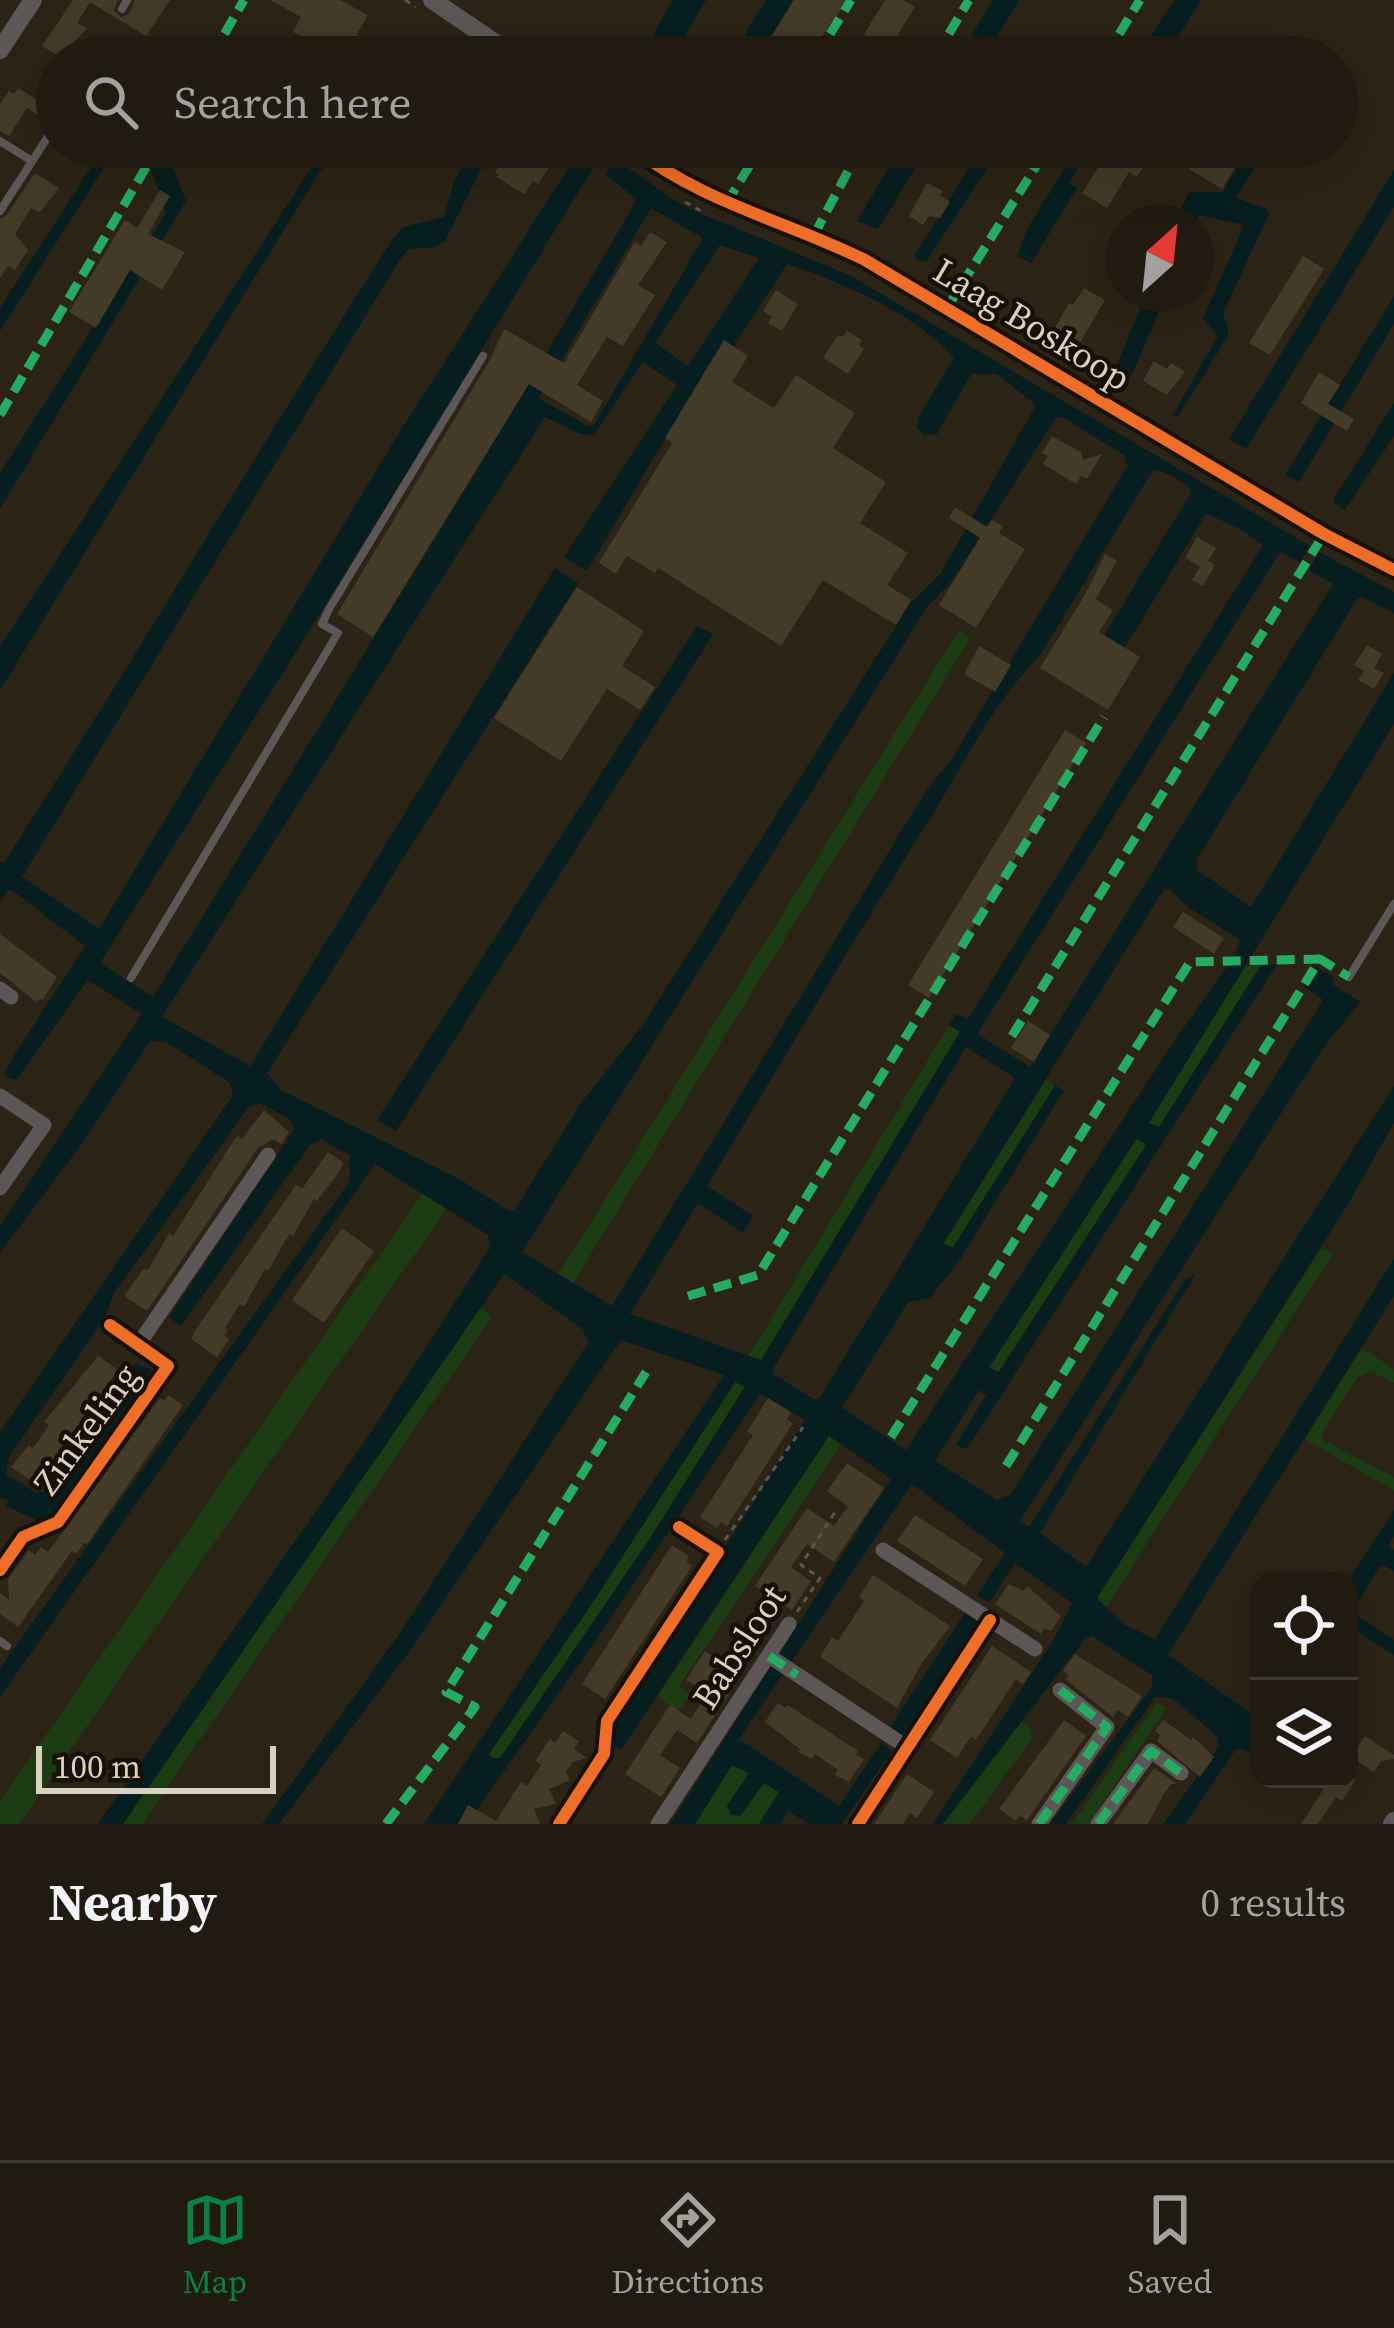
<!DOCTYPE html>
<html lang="en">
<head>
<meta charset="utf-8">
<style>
  body { margin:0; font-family:"Source Serif 4",serif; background:#282319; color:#f1f3f6 }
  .controls { position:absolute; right:36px; bottom:36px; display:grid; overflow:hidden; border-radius:24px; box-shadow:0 12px 48px #0002 }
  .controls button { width:108px; height:108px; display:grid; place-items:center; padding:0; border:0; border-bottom:3px solid #3d3830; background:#201a10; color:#f1f3f6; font:60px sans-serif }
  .compass { position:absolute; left:1106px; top:204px; width:108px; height:108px; border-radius:50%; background:#201a10; box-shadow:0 12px 48px #0002; rotate:27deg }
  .scale { position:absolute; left:36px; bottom:30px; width:240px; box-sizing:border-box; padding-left:12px; border:6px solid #d8d0c1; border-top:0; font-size:33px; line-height:42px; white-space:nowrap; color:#d8d0c1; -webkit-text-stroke:9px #161006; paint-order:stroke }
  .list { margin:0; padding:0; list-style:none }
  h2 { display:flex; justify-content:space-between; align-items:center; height:156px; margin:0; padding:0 48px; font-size:51px }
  h2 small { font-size:39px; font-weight:400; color:#a2a19f }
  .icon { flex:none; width:66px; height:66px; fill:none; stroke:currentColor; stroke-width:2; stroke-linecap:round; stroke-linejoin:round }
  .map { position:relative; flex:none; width:1394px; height:1824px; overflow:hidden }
  .search { position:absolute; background:#201a10; box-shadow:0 12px 48px #0002; left:36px; right:36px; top:36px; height:132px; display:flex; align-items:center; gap:30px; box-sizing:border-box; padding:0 42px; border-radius:66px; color:#a2a19f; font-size:45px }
  .sheet { height:336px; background:#201a10 }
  nav { display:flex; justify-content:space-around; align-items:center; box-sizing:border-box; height:168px; border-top:3px solid #3d3830; background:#201a10; font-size:33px; color:#a2a19f }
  nav a { display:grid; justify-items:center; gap:6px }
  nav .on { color:#0b8043 }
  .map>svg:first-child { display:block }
</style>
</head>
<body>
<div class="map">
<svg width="1394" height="1824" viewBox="0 0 1394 1824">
  <rect width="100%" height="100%" fill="#2b2315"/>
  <g fill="#1b3b12">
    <path d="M959,630L970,637L960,655L573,1283L558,1275Z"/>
    <path d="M1261,965L1159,1128L1148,1123L1245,966Z"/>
    <path d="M949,1025L960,1032L761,1361L748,1357Z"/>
    <path d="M1046,1080L1055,1086L953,1248L943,1245Z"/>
    <path d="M1137,1139L1146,1144L1143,1150L998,1372L988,1367Z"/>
    <path d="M422,1194L447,1208L19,1824H0V1801Z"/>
    <path d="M1322,1247L1333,1254L1105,1609L1097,1598Z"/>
    <path d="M481,1307L492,1317L142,1824H123Z"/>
    <path d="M1362,1348L1394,1369V1383L1372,1372L1357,1378L1321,1435L1323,1440L1394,1477V1491L1305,1439Z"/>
    <path d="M736,1381L745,1386L649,1540L500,1759H492L489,1755L595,1599Z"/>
    <path d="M829,1436L842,1444L679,1686L691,1695L678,1711L657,1697Z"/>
    <path d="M1156,1703L1167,1707L1089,1824H1072Z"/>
    <path d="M1021,1721L1032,1731L1031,1740L970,1824H943Z"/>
    <path d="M732,1765L749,1773L727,1806L740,1815L764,1782L779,1792L759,1824H695Z"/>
  </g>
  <g fill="#061e1f" fill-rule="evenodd">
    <path d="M672,0H706L672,57H641Z"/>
    <path d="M766,0H793L758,57H731Z"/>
    <path d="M993,0H1019L984,57H958Z"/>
    <path d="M1174,0H1201L1166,57H1137Z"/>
    <path d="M104,147H117L0,331V308Z"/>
    <path d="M163,147H184L173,168L186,201L0,509V473L166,213L151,169Z"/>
    <path d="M325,147H335L0,690V647Z"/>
    <path d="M474,147H492L445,241L436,247L408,249L401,258L22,877L99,929L396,438L582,147L604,150L326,604L100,963L153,997L484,459L637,200L606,175L615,159L683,206L849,275L1310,546L1300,562L1280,552L979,1031V1035L1030,1067L1333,584L1309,570L1319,552L1394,592V613L1362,597L1357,599L1197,859V870L1251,907L1394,673V724L1149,1123L1159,1127L1261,965L1277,964L967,1449L956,1445L986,1395L979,1390L935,1461L997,1500L1010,1495L1323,1000L1303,986L1315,966L1333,976V985L1360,1002L1325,1045L1020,1521L1029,1527L1186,1278L1195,1275L1040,1533L1086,1567L1394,1086V1123L1347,1206L1097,1598L1123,1624L1155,1639L1394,1259V1296L1168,1655L1259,1719V1763L1245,1749H1236L1185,1824H1163L1219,1746L1218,1737L1172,1698L1155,1697L1066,1824H1050L1152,1687V1675L1092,1636L1084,1640L943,1824H933L1054,1639L1072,1603L1015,1563L989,1603L977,1595L1005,1553L912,1484L739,1739L839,1806L881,1743L892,1751L842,1824H808L789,1811L780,1824H759L779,1792L764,1783L740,1816L731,1815L727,1806L749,1773L732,1765L695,1824H670L891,1479L829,1436L621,1750L611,1744L619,1715L805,1420L760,1394L605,1627L467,1824H424L724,1375L621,1340L409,1652L279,1824H262L398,1636L588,1343L583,1329L504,1274L123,1824H98L369,1435L490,1248L488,1235L375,1164L0,1697V1668L350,1181L349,1155L321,1139L310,1145L181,1326L169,1317L294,1130L290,1120L260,1103L249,1107L114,1293L105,1317L9,1457L6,1474L35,1492H43L136,1363L150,1369L149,1378L49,1520L41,1522L6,1506L9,1500L0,1498V1432L233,1095L230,1083L166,1042L150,1041L81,1145L0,1253V1225L142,1014L88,980L16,1080L7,1077L5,1074L13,1057L85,946L13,891H7L0,902V861L4,863C136,657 260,446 392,240L403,227L444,217L454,181ZM651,208L703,238L594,425L587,426L539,398ZM720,245L759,258L688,366L655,343ZM787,264C843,283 915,313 954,358L918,418L917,429L924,435L937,434L971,374H997L1036,405L941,573L910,604L643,1025L581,1103L514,1211L508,1210L459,1179L281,1090L267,1073L578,583L555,568L250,1066L162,1017L545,417L580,434L594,435L643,362L677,385L564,557L587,571L709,364L719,369ZM1062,417L1124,455L1127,467L953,757L924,794L612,1306L522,1252L928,606L952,581L1056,418ZM1153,470C1168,471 1179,480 1191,490L1189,496L1104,636L1124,649L1206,514L1237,527L1263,545L968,1019L956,1014L949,1025L960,1032L761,1360L630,1314L698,1203L743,1233L753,1216L707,1186C781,1063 854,939 931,817C964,763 994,701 1039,657ZM1164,889H1170L1188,907L1240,940L1236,954L1175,1040L906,1450L842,1408L908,1302L930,1298L961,1258L1064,1090L1055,1086L953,1247L943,1244ZM966,1047L1015,1078L819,1399H813L773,1374V1369ZM1136,1139L1146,1144L1143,1150L999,1372L989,1368ZM735,1382L745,1387L649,1540L500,1758H492L489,1754L595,1599Z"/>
    <path d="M901,147H928L878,229L857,221Z"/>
    <path d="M982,147H1001L926,262L917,260L914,256Z"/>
    <path d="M1078,147H1090L1069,183L1077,188L1031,263L1017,256L1027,229Z"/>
    <path d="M1249,147H1268L1236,198L1267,209L1269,214L1223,313L1229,332L1226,339L1178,417L1172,416L1218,336L1203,319L1244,225L1199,215L1196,222H1175L1189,192H1223Z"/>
    <path d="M1394,170V207L1246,449L1229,439Z"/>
    <path d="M1146,294H1166L1132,375L1115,370Z"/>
    <path d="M1394,296V324L1299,482L1285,475Z"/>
    <path d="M1394,403V436L1345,510L1334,503V499Z"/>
    <path d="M697,626L713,634L396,1131L377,1120Z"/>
    <path d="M1394,1510V1536L1388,1546L1394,1550V1571L1381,1564L1352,1612L1394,1640V1655L1349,1626L1348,1581Z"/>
    <path d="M965,1613L978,1622L903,1736L890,1727Z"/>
  </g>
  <g fill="#433a28">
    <path d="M73,0H118L114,10L121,17L129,14L135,0H170L146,36L90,2L77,23L87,28L60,57L42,46Z"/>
    <path d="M270,0H340L368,15L344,57H287L300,35L293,32L301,17Z"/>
    <path d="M794,0H848L807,57H759Z"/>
    <path d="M885,0H904L915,7L889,49L864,34Z"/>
    <path d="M18,88L57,112V127L27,108L9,136L0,131V104L9,91L14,94Z"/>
    <path d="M483,147H539L548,155H558L538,184L533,181L524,194L497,177L499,174L495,172L503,160Z"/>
    <path d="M1111,147H1136L1150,156L1137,177L1129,172L1107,208L1082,193Z"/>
    <path d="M1202,147H1248L1222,189L1189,169Z"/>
    <path d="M35,173L59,188L40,212L31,208L15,234L28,250L15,270L8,266L0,278V219L7,215Z"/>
    <path d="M927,183L943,191L940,195L950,202L940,218L929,216L923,225L909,216Z"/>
    <path d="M160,190L170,196L148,234L185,252L162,290L130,270L96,328L69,312L125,220L137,228Z"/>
    <path d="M650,232L667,242L638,285L655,295L623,346L607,337L577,385L603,401L591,422L529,384L373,637L337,614L490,360L504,329L564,363L635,242L641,246Z"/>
    <path d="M1303,256L1324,269L1270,355L1249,343Z"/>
    <path d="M1084,288L1105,300L1071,358L1046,343L1069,303L1073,305Z"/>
    <path d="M776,290L798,304L782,331L768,323L772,317L763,311Z"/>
    <path d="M847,331L862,340L859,345L864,349L848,374L823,358L838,335L843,337Z"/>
    <path d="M724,340L748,356L732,382L774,408L796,375L855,413L833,448L886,482L860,523L908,553L887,585L911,600L896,625L823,580L781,646L658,568L655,573L627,556L616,574L599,563L672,443L665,438Z"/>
    <path d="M1154,361L1167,369L1171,363L1185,372L1167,395L1143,381Z"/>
    <path d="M1319,372L1340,385L1328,404L1354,419L1347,431L1301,403Z"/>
    <path d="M1052,436L1081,452L1083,460L1102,454L1087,479L1081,476L1076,484L1043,464L1048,456L1042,453Z"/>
    <path d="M955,507L987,527L992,520L1003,526L999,533L1025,549L976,628L939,605L980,538L949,518Z"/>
    <path d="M1197,537L1216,548L1208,561L1215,565L1203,586L1192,580L1200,567L1185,558Z"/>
    <path d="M1105,554L1117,561L1096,599L1113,610L1099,632L1140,657L1108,710L1040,668L1086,593Z"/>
    <path d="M577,587L644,631L622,666L655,687L640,710L607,689L561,761L494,718Z"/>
    <path d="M1367,645L1382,654L1374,668L1384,673L1374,689L1358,680L1364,671L1354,665Z"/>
    <path d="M979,646L1011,665L995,692L964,674Z"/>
    <path d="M1065,730L1086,743L929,998L908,985Z"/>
    <path d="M1183,912L1224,938L1214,954L1173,927Z"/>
    <path d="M0,934L57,977L43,999L35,1001L0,973Z"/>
    <path d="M1028,1021L1050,1035L1034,1062L1011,1048Z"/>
    <path d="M264,1110L289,1132L281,1144L274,1139L258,1148L147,1311L124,1296L144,1268L148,1270L169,1233L173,1236L234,1140L238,1136L242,1139Z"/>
    <path d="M328,1152L343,1162L339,1172L317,1201L314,1199L293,1236L289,1234L268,1271L265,1269L244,1307L240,1304L225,1328L228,1329L224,1336L229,1339L217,1357L191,1339L194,1332L296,1185L302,1189Z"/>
    <path d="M342,1228L374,1251L324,1323L292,1300Z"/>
    <path d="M98,1356L118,1370L36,1484L11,1467L29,1445L33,1448L49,1425L44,1422L49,1416Z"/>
    <path d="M168,1395L183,1405L87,1544L84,1543L76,1554L72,1551L18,1627L0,1614V1593L9,1600L8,1579L29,1550L35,1555L41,1547L48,1552L160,1398L164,1401Z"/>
    <path d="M768,1398L791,1412L787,1419L793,1423L727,1526L721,1522L717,1528L700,1517L753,1435L747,1432Z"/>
    <path d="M847,1463L884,1488L834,1562L807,1544L791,1567L811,1581L792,1610L755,1586L807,1508L834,1526L848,1506L827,1491Z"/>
    <path d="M915,1515L983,1559L965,1586L897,1541Z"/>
    <path d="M672,1545L689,1556L686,1562L692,1566L605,1699L582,1684Z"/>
    <path d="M873,1575L950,1626L921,1664L897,1708L820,1657L832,1637L838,1641L864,1601L859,1597Z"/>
    <path d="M1009,1584L1024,1591L1027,1586L1061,1616L1051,1631L1044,1628L1041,1634L995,1604Z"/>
    <path d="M992,1646L1031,1672L1023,1684L1016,1679L976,1740L971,1736L957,1758L930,1740Z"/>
    <path d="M705,1651L742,1674L697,1743L677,1730L660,1755L680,1768L661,1797L625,1774L670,1705L691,1719L707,1693L686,1680Z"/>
    <path d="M1075,1654L1142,1696L1128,1717L1118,1710L1113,1717L1066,1680L1069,1675L1063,1671Z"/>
    <path d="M778,1703L786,1708L788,1705L858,1751L856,1754L864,1759L849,1782L835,1775L838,1770L815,1754L812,1759L798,1752L800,1749L765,1722Z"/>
    <path d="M1064,1720L1086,1736L1027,1820L1020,1816L1016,1821L999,1809Z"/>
    <path d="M1163,1720L1191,1740L1193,1737L1199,1742L1214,1757L1200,1777L1157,1741L1160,1735L1155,1731Z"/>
    <path d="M563,1731L579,1741L574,1749L587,1758L573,1762L566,1772L570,1780L549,1789L556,1804L534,1809L540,1824H458L468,1805L496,1821L521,1782L527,1786L541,1765L535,1761L550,1739L555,1743Z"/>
    <path d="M1365,1736L1394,1755V1759L1381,1761L1374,1772L1351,1757Z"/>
    <path d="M1154,1768L1177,1784H1171L1163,1795L1148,1824H1113Z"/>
    <path d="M907,1774L934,1792L917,1818L910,1813L903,1824H874Z"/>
    <path d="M1330,1779H1356L1342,1801L1336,1797L1318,1824H1301Z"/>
  </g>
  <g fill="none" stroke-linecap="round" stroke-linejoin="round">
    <g stroke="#5a5450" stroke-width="3" stroke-dasharray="6 6" stroke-linecap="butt">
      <path d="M405,0L416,7"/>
      <path d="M605,147L617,157"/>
      <path d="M685,202L703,212"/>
      <path d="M725,1540L803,1427"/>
      <path d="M797,1612L820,1578L801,1565L837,1509"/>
    </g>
    <g stroke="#5c5756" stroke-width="8">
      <path d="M122,9L127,0"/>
      <path d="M0,141L32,161"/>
      <path d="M0,211L49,135"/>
      <path d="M1349,977L1394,904"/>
      <path d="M131,978L338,633L322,624L329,609L483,356"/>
      <path d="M0,1641L7,1646"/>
    </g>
    <g stroke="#5c5756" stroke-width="15">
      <path d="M0,989L11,997"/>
      <path d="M0,1096L44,1125L0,1188"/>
      <path d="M138,1345L268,1155"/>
      <path d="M883,1550L1035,1649"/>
      <path d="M0,1570L23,1537L58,1522L168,1366L110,1325"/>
      <path d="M769,1656L908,1748"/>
      <path d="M559,1824L604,1754L607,1721L718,1552L679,1527"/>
      <path d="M658,1824L789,1624"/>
      <path d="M858,1824L990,1620"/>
      <path d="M1039,1824L1107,1727L1060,1690"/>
      <path d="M1098,1824L1151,1751L1181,1773"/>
    </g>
    <g stroke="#5c5756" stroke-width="18">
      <path d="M432,0L516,57"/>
      <path d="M0,50L33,0"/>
      <path d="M632,147C701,202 786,221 865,260L1324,534L1394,570"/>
      <path d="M1392,1824L1394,1821"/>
    </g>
    <g stroke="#26ab63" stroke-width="9" stroke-dasharray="18 9" stroke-linecap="butt">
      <path d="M211,57L244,0"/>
      <path d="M816,57L851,0"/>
      <path d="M935,57L969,0"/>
      <path d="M1105,57L1140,0"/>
      <path d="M726,204L761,147"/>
      <path d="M814,235L861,147"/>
      <path d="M947,308L1048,147"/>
      <path d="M0,415L158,147"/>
      <path d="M1012,1036L1324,534"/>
      <path d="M688,1296L758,1275L1104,717"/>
      <path d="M891,1437L1190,962L1320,959"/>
      <path d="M1006,1466L1320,959L1349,977"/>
      <path d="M769,1656L797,1675"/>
      <path d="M386,1824L475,1707L446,1692L646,1372"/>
      <path d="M1039,1824L1107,1727L1060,1690"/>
      <path d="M1098,1824L1151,1751L1181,1773"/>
    </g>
    <g stroke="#161006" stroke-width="20">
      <g id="cycleway">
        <path d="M632,147C701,202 786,221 865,260L1324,534L1394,570"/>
        <path d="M0,1570L23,1537L58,1522L168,1366L110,1325"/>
        <path d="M559,1824L604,1754L607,1721L718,1552L679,1527"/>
        <path d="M858,1824L990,1620"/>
      </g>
    </g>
    <use href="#cycleway" stroke="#ee6e29" stroke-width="12"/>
  </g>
  <g text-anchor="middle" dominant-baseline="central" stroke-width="9" stroke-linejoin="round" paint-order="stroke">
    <g font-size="36" fill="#d8d0c1" stroke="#161006">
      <text transform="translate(1032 324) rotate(31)">Laag Boskoop</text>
      <text transform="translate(86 1429) rotate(-54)">Zinkeling</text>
      <text transform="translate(739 1647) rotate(-57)">Babsloot</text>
    </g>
  </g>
</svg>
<div class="controls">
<button><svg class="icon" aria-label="locate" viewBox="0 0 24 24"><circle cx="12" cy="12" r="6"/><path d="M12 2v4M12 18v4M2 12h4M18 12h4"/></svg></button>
<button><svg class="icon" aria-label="layers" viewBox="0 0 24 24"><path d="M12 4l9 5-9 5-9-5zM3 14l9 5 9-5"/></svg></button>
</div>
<svg class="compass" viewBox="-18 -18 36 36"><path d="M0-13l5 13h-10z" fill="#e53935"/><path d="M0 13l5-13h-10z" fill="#a2a19f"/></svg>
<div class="scale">100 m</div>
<div class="search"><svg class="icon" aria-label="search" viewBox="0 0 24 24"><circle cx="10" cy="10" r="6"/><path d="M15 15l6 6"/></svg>Search here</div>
</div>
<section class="sheet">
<h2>Nearby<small>0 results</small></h2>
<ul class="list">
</ul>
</section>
<nav>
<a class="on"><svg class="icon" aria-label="map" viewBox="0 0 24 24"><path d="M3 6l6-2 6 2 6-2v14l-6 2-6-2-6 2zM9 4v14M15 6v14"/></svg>Map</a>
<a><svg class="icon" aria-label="directions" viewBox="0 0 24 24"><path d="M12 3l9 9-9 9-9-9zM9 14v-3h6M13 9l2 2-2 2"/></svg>Directions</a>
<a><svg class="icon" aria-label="saved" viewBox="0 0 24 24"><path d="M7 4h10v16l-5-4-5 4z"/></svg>Saved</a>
</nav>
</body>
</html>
